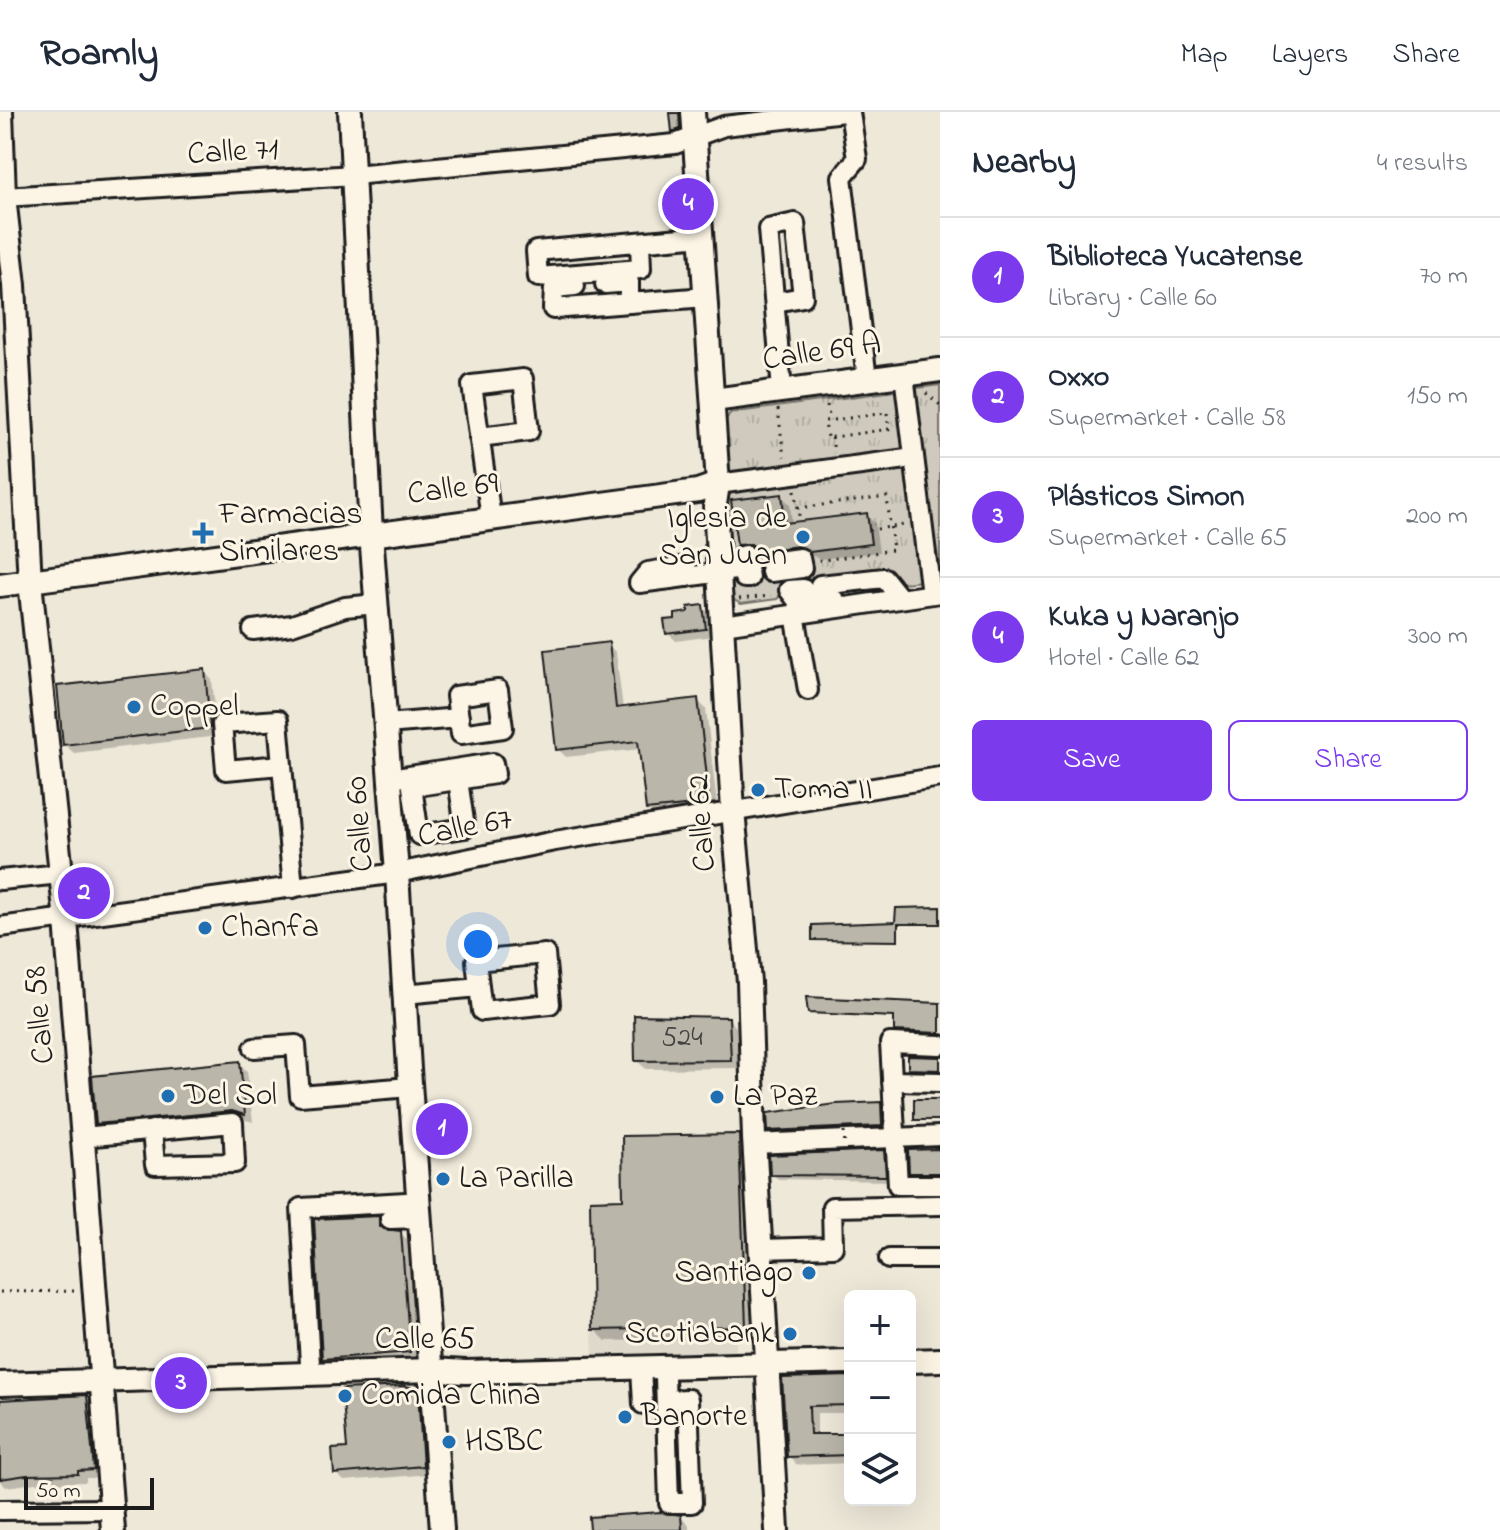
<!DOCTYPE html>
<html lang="en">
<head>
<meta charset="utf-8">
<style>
  body { margin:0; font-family:"Indie Flower",sans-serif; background:#f2f2f3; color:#1f2937 }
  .controls { position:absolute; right:24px; bottom:24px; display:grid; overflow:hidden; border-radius:12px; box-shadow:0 8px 32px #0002 }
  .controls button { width:72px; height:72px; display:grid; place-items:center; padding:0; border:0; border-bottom:2px solid #e0e1e3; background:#fff; color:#1f2937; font:40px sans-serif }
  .scale { position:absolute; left:24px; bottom:20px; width:130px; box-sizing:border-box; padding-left:8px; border:4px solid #1c1c1c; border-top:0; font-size:22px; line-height:28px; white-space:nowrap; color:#1c1c1c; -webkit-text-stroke:6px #fcf5e5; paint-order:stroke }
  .you { position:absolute; left:478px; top:832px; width:28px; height:28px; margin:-20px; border:6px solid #fff; border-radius:50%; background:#1a73e8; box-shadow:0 0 0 12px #1a73e833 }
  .badge { display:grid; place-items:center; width:52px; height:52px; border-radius:50%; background:#7c3aed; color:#fff; font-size:26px; font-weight:700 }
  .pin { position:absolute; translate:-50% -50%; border:4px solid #fff; box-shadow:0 2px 8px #0006 }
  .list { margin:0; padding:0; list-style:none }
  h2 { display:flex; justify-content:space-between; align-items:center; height:104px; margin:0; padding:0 32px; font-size:34px }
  h2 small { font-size:26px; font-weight:400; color:#747a83 }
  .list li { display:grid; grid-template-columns:52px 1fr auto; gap:24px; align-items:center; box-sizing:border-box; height:120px; padding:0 32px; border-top:2px solid #e0e1e3 }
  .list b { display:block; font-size:30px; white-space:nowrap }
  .list p { margin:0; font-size:26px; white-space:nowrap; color:#747a83 }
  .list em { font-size:26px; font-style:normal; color:#747a83 }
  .actions { display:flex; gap:16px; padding:24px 32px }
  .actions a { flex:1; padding:18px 0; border:2px solid #7c3aed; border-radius:12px; text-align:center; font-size:28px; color:#7c3aed }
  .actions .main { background:#7c3aed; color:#fff }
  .icon { flex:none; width:44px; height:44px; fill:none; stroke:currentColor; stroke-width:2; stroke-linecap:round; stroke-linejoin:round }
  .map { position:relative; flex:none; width:940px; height:1418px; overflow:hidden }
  header { display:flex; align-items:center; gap:48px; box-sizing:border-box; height:112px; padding:0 40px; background:#fff; border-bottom:2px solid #e0e1e3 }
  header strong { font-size:38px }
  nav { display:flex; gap:44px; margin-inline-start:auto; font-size:28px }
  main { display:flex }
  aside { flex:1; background:#fff }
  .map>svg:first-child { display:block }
</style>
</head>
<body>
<header>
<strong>Roamly</strong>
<nav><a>Map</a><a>Layers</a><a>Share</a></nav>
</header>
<main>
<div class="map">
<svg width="940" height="1418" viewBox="0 0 940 1418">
  <defs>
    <pattern id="park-tufts" width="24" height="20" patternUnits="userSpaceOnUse" patternTransform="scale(2)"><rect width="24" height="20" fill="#cfcabd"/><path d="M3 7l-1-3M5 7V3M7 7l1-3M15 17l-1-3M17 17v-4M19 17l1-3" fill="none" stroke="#b1ada2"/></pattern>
  </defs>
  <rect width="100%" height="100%" fill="#eee8d9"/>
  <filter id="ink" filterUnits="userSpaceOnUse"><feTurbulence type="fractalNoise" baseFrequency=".0125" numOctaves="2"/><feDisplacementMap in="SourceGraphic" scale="16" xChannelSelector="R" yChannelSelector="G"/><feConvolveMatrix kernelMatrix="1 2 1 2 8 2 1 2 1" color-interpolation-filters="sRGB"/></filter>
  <g filter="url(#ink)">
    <path fill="#ded9cb" d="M736,1214V1239L593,1243L592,1218Z"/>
    <path fill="url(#park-tufts)" stroke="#76736c" stroke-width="2" d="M940,273V467L895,472L887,463L789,474L777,487L741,492L734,488L723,399L731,379L724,311L730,301Z"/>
    <g fill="#0003" fill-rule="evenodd">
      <path d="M781,384L790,392L792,413L867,403L875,412L879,440L820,447L808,442L776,446L768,454L760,446L759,440L747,441L739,432Z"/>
      <path d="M702,495L711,504L713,524L676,529L668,521Z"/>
      <path d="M608,532L616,541L623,597L698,589L706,597L717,692L711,699L656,706L648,697L641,637L566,645L558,637Z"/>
      <path d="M204,559L212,568L218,624L74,641L65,633Z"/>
      <path d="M940,797V812L898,813L899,829L814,827L897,812Z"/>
      <path d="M940,893V921L897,920L896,906L810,901Z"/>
      <path d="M728,907L736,915L738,956L646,957L637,949Z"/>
      <path d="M239,951L247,959L253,1010L242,1007L106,1019L98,1011Z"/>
      <path d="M880,992L886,998L888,1020L776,1025L770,1019Z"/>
      <path d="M738,1024L750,1035L756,1226L606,1229L594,1217Z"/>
      <path d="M883,1040L889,1046L890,1069L778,1067L772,1062Z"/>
      <path d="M378,1106L386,1114L387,1119L400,1121L409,1129L417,1248L332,1254L324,1246Z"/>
      <path d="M850,1266V1351L797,1353L789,1344L784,1268ZM817,1301H849L850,1324H817Z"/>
      <path d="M412,1278L426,1292L431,1362L344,1369L336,1361L349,1338Z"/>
      <path d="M86,1285L95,1294L102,1366H86V1370L36,1371L6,1375L0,1369V1289Z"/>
      <path d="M680,1405L689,1413V1418H592Z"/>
    </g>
    <g fill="#bab6aa" stroke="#1c1c1c" stroke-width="2">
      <path d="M670,1H679L680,17L672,20Z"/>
      <path d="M782,382L785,411L867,401L871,432L810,440L798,434L768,438L759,447L756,436L751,432L737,433L731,388Z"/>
      <path d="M703,493L706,517L666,522L664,508L675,507V502L688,500V495Z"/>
      <path d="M609,530L616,596L698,586L709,683L703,692L646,698L638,629L556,638L545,538Z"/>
      <path d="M205,557L210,616L63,633L57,574Z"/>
      <path d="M940,795V812H898V829L812,828V813L895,810L896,796Z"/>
      <path d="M806,885L940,891V921L894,919V905L808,901Z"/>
      <path d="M634,903L729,905L731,948L635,949Z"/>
      <path d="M908,944L940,945V958L908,957Z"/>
      <path d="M240,949L245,1003L232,999L96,1012L92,964Z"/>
      <rect x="914" y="987" width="26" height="21"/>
      <path d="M881,990L882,1014L768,1019L767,1001L836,992Z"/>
      <path d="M739,1022L746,1215L592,1218L590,1088L623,1087L622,1024Z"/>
      <path d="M940,1037V1061H909L908,1038Z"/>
      <path d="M884,1038L886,1064L770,1063L769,1043Z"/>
      <path d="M379,1104V1113L384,1117L401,1119L410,1240L322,1247L314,1107Z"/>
      <path d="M850,1264V1293L809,1294L810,1322H850V1343L787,1345L782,1266Z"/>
      <path d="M405,1274L413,1276L418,1281L423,1354L334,1362L332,1337L347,1336L342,1277Z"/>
      <path d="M87,1283L94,1358L78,1359V1362L27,1363L0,1367V1288Z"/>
      <path d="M661,1400L681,1403L682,1418H590L589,1405Z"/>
    </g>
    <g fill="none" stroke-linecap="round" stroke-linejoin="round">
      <g stroke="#1c1c1c" stroke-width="24">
        <g id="minor">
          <path d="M850,0L857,47L842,65L867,267"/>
          <path d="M4,85L354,63L675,32L724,14L844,0"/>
          <path d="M640,130L641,157L538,165L536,139L703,124"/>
          <path d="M605,172L629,170V191"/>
          <path d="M575,174L554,176L553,197L706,185"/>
          <path d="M775,190L803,185L795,111L768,117L782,278"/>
          <path d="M904,263L931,482"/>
          <path d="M479,325L529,319L523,267L472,273L491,406"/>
          <path d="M718,372L914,346"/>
          <path d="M746,443L749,466H744L741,444Z"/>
          <path d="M800,446L802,456L771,460L770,450Z"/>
          <path d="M688,465L686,454L648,460L639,471C674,467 708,462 743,457"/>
          <path d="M841,495L820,473L884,466L900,486"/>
          <path d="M806,500L789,478L803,477L820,498"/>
          <path d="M795,502L808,578"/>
          <path d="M723,513L940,481"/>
          <path d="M253,518L292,513L345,495L376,492"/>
          <path d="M498,578L503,616L461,622L456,584Z"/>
          <path d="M386,612L459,606"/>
          <path d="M281,653L226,658L222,612L278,608L293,776"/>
          <path d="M390,667L493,651L495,662L412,675L419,723L465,716L458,668"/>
          <path d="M0,768L61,762"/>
          <path d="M0,815L397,761L555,729L940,665"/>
          <path d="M545,842L550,892L482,899L476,849Z"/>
          <path d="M404,882L479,875"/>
          <path d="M940,933L890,931L898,1073H940"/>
          <path d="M254,936L296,933L300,984L410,975"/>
          <path d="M892,969L940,970"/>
          <path d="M83,1025L233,1011L235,1051L155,1053L152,1018"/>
          <path d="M754,1032L940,1024"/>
          <path d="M390,1107L420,1106"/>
          <path d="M760,1137L833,1135L832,1095L940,1093"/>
          <path d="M889,1147H940"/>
          <path d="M310,1252L301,1096L406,1090"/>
          <path d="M665,1255V1265L669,1391H692L688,1287L666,1288"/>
          <path d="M641,1256L643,1292"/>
          <path d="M0,1398L112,1397"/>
        </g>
      </g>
      <g stroke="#1c1c1c" stroke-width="28">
        <g id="major">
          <path d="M1,0L4,85L14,173L30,470L66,808L113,1418"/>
          <path d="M350,0L371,421L397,761L409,957L442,1418"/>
          <path d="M693,0L718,372L715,392L733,699L749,870L754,1026L777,1418"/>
          <path d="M713,288L940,258"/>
          <path d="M0,473L698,379L718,372"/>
          <path d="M910,1249L940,1248"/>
          <path d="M0,1272L432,1258L466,1260L850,1250"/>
        </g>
      </g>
      <g stroke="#1c1c1c" stroke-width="3" stroke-dasharray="2 6" stroke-linecap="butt">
        <path d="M926,281L940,293"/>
        <path d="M827,293L830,309"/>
        <path d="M778,297L784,345"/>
        <path d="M887,301L889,317L827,326L825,309Z"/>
        <path d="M832,325L834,341"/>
        <path d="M795,378L800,409"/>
        <path d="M798,396L887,385L893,438L816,449"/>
        <path d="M869,418L905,413"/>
        <path d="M739,487L771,484"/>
        <path d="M0,1180L77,1179"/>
      </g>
      <use href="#minor" stroke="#fcf5e5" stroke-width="18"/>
      <use href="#major" stroke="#fcf5e5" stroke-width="22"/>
      <path stroke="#1c1c1c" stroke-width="3" stroke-dasharray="2 6" stroke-linecap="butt" d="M844,1020L845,1036"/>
    </g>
  </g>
  <g fill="#1f6fb2" stroke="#fcf5e5" stroke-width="3">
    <path d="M199 409h8v8h8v8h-8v8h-8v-8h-8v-8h8z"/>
    <circle cx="803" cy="425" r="8"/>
    <circle cx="134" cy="595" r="8"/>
    <circle cx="758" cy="678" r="8"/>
    <circle cx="205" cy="816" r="8"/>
    <circle cx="168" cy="984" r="8"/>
    <circle cx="717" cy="985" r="8"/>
    <circle cx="443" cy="1067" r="8"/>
    <circle cx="809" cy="1161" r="8"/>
    <circle cx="790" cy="1222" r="8"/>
    <circle cx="345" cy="1284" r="8"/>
    <circle cx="625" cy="1305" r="8"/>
    <circle cx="449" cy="1330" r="8"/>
  </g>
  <g text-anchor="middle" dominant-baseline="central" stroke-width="6" stroke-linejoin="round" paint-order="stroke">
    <g font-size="28" fill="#444240">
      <text x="682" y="926">524</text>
    </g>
    <g font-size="32" fill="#1c1c1c" stroke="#fcf5e5">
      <text transform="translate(233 41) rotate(-3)">Calle 71</text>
      <text transform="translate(822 241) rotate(-8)">Calle 69 A</text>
      <text transform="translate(453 378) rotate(-7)">Calle 69</text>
      <text transform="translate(703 711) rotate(-94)">Calle 62</text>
      <text transform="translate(361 712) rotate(-94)">Calle 60</text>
      <text transform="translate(465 717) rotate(-11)">Calle 67</text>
      <text transform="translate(41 903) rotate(-95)">Calle 58</text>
      <text x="425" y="1228">Calle 65</text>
    </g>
    <g font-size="32" fill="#1c1c1c" stroke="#fcf5e5" text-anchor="start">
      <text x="219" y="403">Farmacias<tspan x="219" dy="37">Similares</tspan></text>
      <text x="787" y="407" text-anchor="end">Iglesia de<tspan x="787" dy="37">San Juan</tspan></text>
      <text x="150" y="595">Coppel</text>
      <text x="774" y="678">Toma II</text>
      <text x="221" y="816">Chanfa</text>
      <text x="184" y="984">Del Sol</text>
      <text x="733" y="985">La Paz</text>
      <text x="459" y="1067">La Parilla</text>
      <text x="793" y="1161" text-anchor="end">Santiago</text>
      <text x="774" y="1222" text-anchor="end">Scotiabank</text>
      <text x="361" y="1284">Comida China</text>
      <text x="641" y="1305">Banorte</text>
      <text x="465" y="1330">HSBC</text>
    </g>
  </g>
</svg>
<div class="controls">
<button>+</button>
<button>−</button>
<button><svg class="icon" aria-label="layers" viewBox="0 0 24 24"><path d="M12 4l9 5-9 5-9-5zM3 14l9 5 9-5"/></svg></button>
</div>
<div class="scale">50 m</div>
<div class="you"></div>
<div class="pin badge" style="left:442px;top:1017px">1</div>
<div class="pin badge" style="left:84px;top:781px">2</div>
<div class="pin badge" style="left:181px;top:1271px">3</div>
<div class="pin badge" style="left:688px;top:92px">4</div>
</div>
<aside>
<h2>Nearby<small>4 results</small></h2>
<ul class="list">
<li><span class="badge">1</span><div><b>Biblioteca Yucatense</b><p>Library · Calle 60</p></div><em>70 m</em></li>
<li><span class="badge">2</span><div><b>Oxxo</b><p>Supermarket · Calle 58</p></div><em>150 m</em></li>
<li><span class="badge">3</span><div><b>Plásticos Simon</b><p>Supermarket · Calle 65</p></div><em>200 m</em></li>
<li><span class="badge">4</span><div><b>Kuka y Naranjo</b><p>Hotel · Calle 62</p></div><em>300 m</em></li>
</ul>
<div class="actions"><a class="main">Save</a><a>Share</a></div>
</aside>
</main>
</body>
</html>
